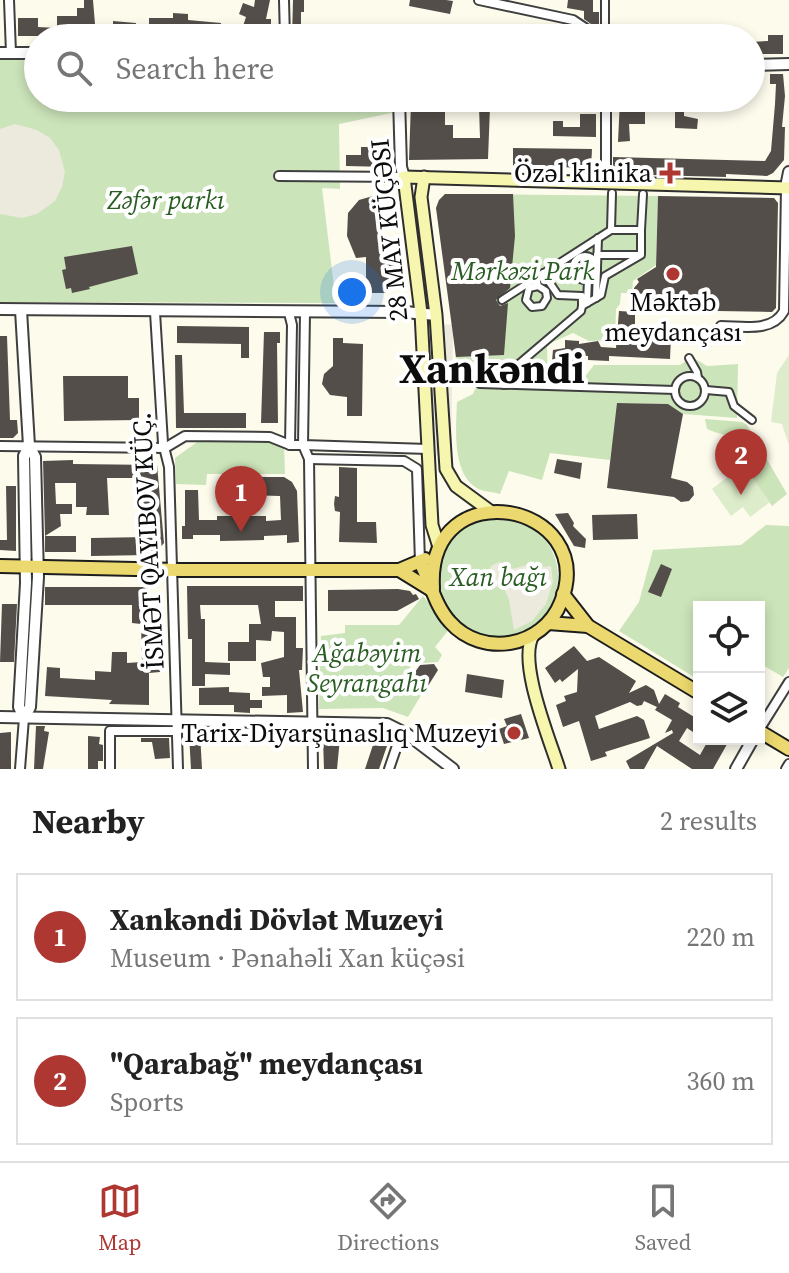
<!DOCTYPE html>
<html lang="en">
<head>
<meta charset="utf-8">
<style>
  body { margin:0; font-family:"Source Serif 4",serif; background:#f2f2f2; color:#222 }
  .controls { position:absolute; right:24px; bottom:24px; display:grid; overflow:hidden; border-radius:0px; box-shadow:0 4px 12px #0003 }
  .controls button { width:72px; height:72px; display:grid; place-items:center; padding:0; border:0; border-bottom:2px solid #e0e0e0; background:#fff; color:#222; font:40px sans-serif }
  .you { position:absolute; left:352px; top:292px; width:28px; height:28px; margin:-20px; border:6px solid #fff; border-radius:50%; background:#1a73e8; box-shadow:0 0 0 12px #1a73e833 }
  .badge { display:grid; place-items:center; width:52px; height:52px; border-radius:50%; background:#ae3732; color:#fff; font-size:26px; font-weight:700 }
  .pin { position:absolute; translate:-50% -66px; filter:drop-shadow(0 2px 4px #0008) }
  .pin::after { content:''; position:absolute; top:42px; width:28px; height:24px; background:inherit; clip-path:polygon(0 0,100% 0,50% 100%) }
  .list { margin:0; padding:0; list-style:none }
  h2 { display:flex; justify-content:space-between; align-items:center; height:104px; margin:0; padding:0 32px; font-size:34px }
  h2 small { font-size:26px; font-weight:400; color:#767676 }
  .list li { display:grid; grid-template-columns:52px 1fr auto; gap:24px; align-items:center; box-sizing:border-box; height:128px; margin:0 16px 16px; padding:0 16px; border:2px solid #e0e0e0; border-radius:0px }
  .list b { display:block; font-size:30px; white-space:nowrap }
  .list p { margin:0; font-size:26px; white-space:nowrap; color:#767676 }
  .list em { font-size:26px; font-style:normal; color:#767676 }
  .icon { flex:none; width:44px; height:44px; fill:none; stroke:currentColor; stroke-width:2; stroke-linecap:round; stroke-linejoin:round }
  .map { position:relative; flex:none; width:789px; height:769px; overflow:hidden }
  .search { position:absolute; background:#fff; box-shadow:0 4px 12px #0003; left:24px; right:24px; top:24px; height:88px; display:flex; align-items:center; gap:20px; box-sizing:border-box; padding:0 28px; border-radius:44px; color:#767676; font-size:30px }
  .sheet { height:392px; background:#fff }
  nav { display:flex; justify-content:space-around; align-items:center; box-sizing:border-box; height:112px; border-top:2px solid #e0e0e0; background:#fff; font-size:22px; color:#767676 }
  nav a { display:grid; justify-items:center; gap:4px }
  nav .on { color:#ae3732 }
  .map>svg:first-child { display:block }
</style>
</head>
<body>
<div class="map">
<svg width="789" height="769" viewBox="0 0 789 769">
  <rect width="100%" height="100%" fill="#fdfbec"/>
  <g fill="#cce4ba">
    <path d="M0,59H38V98H396V112L339,124L340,189L322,188L336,303L0,302Z"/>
    <path d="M445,194L658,196L656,265L633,281L632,293H621L620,304L616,309L615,340L589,341L573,333L551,343L547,347L548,382L580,383L594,365H680L692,357L707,366L738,364L737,418L683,414L667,404L618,403L610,460L550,453L542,480L509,471L500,494C494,492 487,492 481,490C451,478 456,428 457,402L473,394L477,384L474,374L456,362L453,325L436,208L439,200Z"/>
    <path d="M705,419L742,422L747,425L787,494L772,506L744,466L740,467L729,463L740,452C740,435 719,435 707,429Z"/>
    <path d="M270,441L284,444L285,474H207L206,485L176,484L175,458L197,442Z"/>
    <circle cx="498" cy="577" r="60"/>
    <path d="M766,525L789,526V668L783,677L759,663V607H699V680L619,631L639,602L653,550L741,545Z"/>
    <path d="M423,596L450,628L435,647L442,655L438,662L411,664L407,680L423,692L408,717L383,708L319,709L321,636L345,633V625H399Z"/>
  </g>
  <g fill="#ddecca">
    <path d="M789,355V445L782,424L771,422L777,373Z"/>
    <path d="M743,465L770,502L750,517L743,507L731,516L712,489Z"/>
  </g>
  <g fill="#ece9dd">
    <path d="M15,124L37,130L50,138L59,150L65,172L62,187L55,201L37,214L22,218L0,214V129Z"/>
    <path d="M428,323L453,325L451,456L429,455Z"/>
    <path d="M499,562L507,564L512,569L534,563L536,568L551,566L553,582L546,604L532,621L514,630L509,600L504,588L493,586L488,578L491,566Z"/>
  </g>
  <g fill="#534e49">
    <path d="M84,0H93L96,36H18V18H38V27L57,28V16H77V8H84Z"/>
    <path d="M255,0H270L266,19H271V38H233L236,28L242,29L246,17L239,14L243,3L254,7Z"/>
    <path d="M293,0H304V12H301V38H292Z"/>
    <path d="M410,0H446L453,1L450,14L409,6Z"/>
    <path d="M568,0H593V12H599V24H591L584,19V11L567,8Z"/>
    <path d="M173,13L188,14V20L221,23L220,38L149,33V18H173Z"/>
    <path d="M113,21L136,23V36L113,38Z"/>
    <path d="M705,27V38H667V28Z"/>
    <path d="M768,35H783V54H751V42L768,41Z"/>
    <path d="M770,74H783L785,96L782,127H785L784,160L773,173L767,176L726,174V177L613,174V157L765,161L771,151L775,104L776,84H770Z"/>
    <path d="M675,98H684V116L698,119L697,129L675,128Z"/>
    <path d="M620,99H645V124H629L630,141L618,142Z"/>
    <path d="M411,102H445V125H453V138H480L479,106L490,107L488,159L409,160Z"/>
    <path d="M580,114H596V137L553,136V121H563V127H580Z"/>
    <path d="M361,147H380V157H390V167L346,166V155H361Z"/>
    <path d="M513,148L592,149L591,168L513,166Z"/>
    <path d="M445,194H513L515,236L510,288L496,300L500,306L508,303L504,355L456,357L436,208L439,200Z"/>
    <path d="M373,196L382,263L396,262L398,279L387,293H348V276L366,277V257L356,258L347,236L348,213L359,200Z"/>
    <path d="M658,196L774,198L778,203L776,308L772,312L656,310V295L634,293V288L639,282L637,279L656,267Z"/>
    <path d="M132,246L138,274L89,287L90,289L72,293L71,288L66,289L62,270L66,269L64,257Z"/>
    <path d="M619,311L635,312V335L671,336L670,359L609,356V361L588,360V356H573V367L558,366L559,361H552L553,350L565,348V340L579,341V344L598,341L601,347L616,348Z"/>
    <path d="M177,326L249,327V358H241V344L177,343Z"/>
    <path d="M264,332H280V343H277L278,423H261Z"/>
    <path d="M0,336H7L10,420H17L18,433L13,438H0Z"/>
    <path d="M333,338H343V343L363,344L362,416H347V397L330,395L322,384L324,374L333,366Z"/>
    <path d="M175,355H182L184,413H246V428H176Z"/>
    <path d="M63,376H128V398H139V420L64,421Z"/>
    <path d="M617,403L668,404L683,414L671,478L687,482L693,487L694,495L689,501L681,502L674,497L607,488Z"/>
    <path d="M557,459L582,463L580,479L554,473Z"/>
    <path d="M73,460V464L157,465L164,543L157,551H148V555L91,556V538L147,537L141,478H107L109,515H86L87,507H76V483H55L56,504H72V514H60L61,526L45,536L43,461Z"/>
    <path d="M339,467L357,468V522H376L377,543L339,542L340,512L335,511L334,504L335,496L339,497Z"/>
    <path d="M242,477H284L292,482L297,491L299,542L287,543V535L264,536V540L220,541V535H193V539H182V526H185V490H198L199,520H217V516H266V521L281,520L280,496L242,495Z"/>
    <path d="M6,486H16V551L0,550V540H7Z"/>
    <path d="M568,513L574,523L573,526L586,539L585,548L574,546L555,514Z"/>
    <path d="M637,514L638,539L593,540L592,515Z"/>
    <rect x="45" y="536" width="31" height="16"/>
    <path d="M661,564L672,569L661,597L648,592Z"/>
    <path d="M187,586H303V601H275V617H296V648H303L302,670H299L303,712L287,713V695L262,696V687H270V677H263L261,663L284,657V632L272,631L271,641L256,640V661H228V642H249V624H261L258,605H200L201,619H205V662L230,663V675L205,674V686H192V639H188Z"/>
    <path d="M45,587H148V612H159L160,672L149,673V705L109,704L112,700L45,696L47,667L60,668V678L95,680V671L111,672L112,652H127V663L142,662L141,624L132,623V605H45Z"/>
    <path d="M398,589L410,591L413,595L416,594L419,599L397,611H328V590Z"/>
    <path d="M2,604H17L14,662H0Z"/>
    <path d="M574,646L587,661L599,657L636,681L629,693L646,685L654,690L659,704L665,694L680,703L678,707L699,720V736L687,728L679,741L700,755L709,739H730L713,769H692L657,746L644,769H630L626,761L673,733L672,730L665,733L672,720L655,710L657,707L644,701L642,705L637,706L630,702L595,716L599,729L637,716L644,720L650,738L605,752L607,756L591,761L579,721L563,727L556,705L566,701L564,696L577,692L578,669L562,682L560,679L555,683L545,668Z"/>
    <path d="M434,664L438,670L428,686L423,688L410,679L420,665Z"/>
    <path d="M467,674L504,680L502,698L465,692Z"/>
    <path d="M229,687V692L250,693V700H262V708H250V713L234,712V705H199V688Z"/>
    <path d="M521,714L529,738L504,744L499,729L507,726L504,719Z"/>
    <path d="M36,726H45L44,731L49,732L43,769H34Z"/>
    <path d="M11,732V769H0V733Z"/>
    <path d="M200,733L202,769H191L189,734Z"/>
    <path d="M88,736L100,737L99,744L103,745V761H98V769H88Z"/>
    <path d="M141,738H169L170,758L155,759L152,742H141Z"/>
    <path d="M323,738H340L337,769H324Z"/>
    <path d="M374,742L387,746L379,769H365Z"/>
  </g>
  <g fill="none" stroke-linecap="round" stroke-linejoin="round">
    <g stroke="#3f3f3f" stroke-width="10">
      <g id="pedestrian">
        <path d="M605,38V0"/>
        <path d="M611,230L612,193"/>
        <path d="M597,255H638"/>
        <circle cx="585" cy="268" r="12"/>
        <path d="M543,273L558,295L582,296V306L601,295L605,276L641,255V230"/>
        <path d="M536,278L538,286L546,291L547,298L542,306L532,307L526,300L529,288L538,286"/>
        <path d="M596,298L598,238"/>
        <path d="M502,300L611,230H641L643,194"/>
        <path d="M587,303L588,279"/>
        <path d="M689,358L697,372L698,378"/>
        <circle cx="690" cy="391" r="15"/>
        <path d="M480,384L675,390"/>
        <path d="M504,385L507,374L581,311L582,306"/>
        <path d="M706,390L729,392L734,406L752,420"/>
      </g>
    </g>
    <g stroke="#3f3f3f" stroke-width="12">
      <g id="minor">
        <path d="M9,0L11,53"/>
        <path d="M284,0L285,38"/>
        <path d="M479,0L573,20L600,38"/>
        <path d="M279,176L404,177"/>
        <path d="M606,183V98"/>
        <path d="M155,312L163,443L169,467L178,769"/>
        <path d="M289,313L292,325L290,445"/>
        <path d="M305,313L303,445L428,449"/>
        <path d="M721,326C742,326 772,333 784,311L786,187"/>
        <path d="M0,446L165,448L185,436L270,437L290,445H303L309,459L313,769"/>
        <path d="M309,459L404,461L417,469L420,562"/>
        <path d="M759,730L789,682"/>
        <path d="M20,769L24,718"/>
        <path d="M110,769V731H177"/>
        <path d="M389,769L402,731"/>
        <path d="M786,769L789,764"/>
      </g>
    </g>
    <g stroke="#3f3f3f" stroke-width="14">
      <g id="tertiary">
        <path d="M0,53H38"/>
        <path d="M751,65L789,64"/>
        <path d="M399,98L401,167L404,177"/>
        <path d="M786,187L789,172"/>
        <path d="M0,309L405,312L436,315"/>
        <path d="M21,310L29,446L35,457L38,577L30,707L24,718"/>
        <path d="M0,717L387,724L407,734L453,769"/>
        <path d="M24,718L19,707L26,583L24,456L29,446"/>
        <path d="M736,769L753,739"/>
      </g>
    </g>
    <g stroke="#2e2e2e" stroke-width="15">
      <g id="secondary">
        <path d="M424,177L421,197L436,315L446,469L456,486L490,511"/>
        <path d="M439,547L432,525L421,313L404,177L789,188"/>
        <path d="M534,634C516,659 550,740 559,769"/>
      </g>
    </g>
    <g stroke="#1d1d1d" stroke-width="16">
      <g id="primary">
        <path d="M420,562C430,581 435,606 450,622C482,658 543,648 561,602C600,502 426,469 433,588"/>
        <path d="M0,566L180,570H399L425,559"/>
        <path d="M399,570L433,591"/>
        <path d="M563,594L588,626L699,693"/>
        <path d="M548,623L588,626"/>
        <path d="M759,731L789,749"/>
      </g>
    </g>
    <use href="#pedestrian" stroke="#fff" stroke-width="6"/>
    <use href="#minor" stroke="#fff" stroke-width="8"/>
    <use href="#tertiary" stroke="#fff" stroke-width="10"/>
    <use href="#secondary" stroke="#f7f6ae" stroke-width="11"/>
    <use href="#primary" stroke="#ebd86e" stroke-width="12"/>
  </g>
  <g fill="#ae3732" stroke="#fff" stroke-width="3">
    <path d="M666 161h8v8h8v8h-8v8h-8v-8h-8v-8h8z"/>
    <circle cx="673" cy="274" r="8"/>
    <circle cx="514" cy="733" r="8"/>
  </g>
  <g text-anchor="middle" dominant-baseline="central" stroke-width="8" stroke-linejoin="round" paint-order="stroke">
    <g font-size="26" fill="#0c0c0c" stroke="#fff" text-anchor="end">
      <text x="652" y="173">Özəl klinika</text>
      <text x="673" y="302" text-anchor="middle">Məktəb<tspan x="673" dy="30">meydançası</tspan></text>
      <text x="498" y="733">Tarix-Diyarşünaslıq Muzeyi</text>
    </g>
    <g font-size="26" font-style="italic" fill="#2a5d23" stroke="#fff">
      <text x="166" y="200">Zəfər parkı</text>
      <text x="523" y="271">Mərkəzi Park</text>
      <text x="498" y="577">Xan bağı</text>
      <text x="367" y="653">Ağabəyim<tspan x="367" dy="30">Seyrangahı</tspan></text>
    </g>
    <g font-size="26" fill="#0c0c0c" stroke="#fff">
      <text transform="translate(389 230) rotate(-96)">28 MAY KÜÇƏSI</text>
      <text transform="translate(148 541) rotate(-93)">İSMƏT QAYIBOV KÜÇ.</text>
    </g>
    <g font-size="42" font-weight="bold" fill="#0c0c0c" stroke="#fff">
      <text x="492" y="368">Xankəndi</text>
    </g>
  </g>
</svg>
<div class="controls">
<button><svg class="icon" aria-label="locate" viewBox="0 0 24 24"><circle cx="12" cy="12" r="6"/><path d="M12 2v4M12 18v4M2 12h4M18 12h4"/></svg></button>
<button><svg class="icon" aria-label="layers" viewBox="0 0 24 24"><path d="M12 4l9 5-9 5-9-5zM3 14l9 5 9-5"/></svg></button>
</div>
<div class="you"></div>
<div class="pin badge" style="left:241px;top:532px">1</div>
<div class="pin badge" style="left:741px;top:495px">2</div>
<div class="search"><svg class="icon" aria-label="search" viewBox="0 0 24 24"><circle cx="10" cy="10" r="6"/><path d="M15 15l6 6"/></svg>Search here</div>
</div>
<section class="sheet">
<h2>Nearby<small>2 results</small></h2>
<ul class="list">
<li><span class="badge">1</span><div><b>Xankəndi Dövlət Muzeyi</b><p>Museum · Pənahəli Xan küçəsi</p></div><em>220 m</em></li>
<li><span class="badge">2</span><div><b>&quot;Qarabağ&quot; meydançası</b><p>Sports</p></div><em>360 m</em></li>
</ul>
</section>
<nav>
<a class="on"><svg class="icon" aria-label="map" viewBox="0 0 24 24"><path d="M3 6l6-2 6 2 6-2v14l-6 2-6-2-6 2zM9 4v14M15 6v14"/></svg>Map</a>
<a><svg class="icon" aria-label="directions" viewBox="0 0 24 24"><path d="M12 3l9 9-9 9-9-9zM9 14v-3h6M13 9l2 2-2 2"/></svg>Directions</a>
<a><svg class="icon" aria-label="saved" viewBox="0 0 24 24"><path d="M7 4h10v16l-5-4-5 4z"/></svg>Saved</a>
</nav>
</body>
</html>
